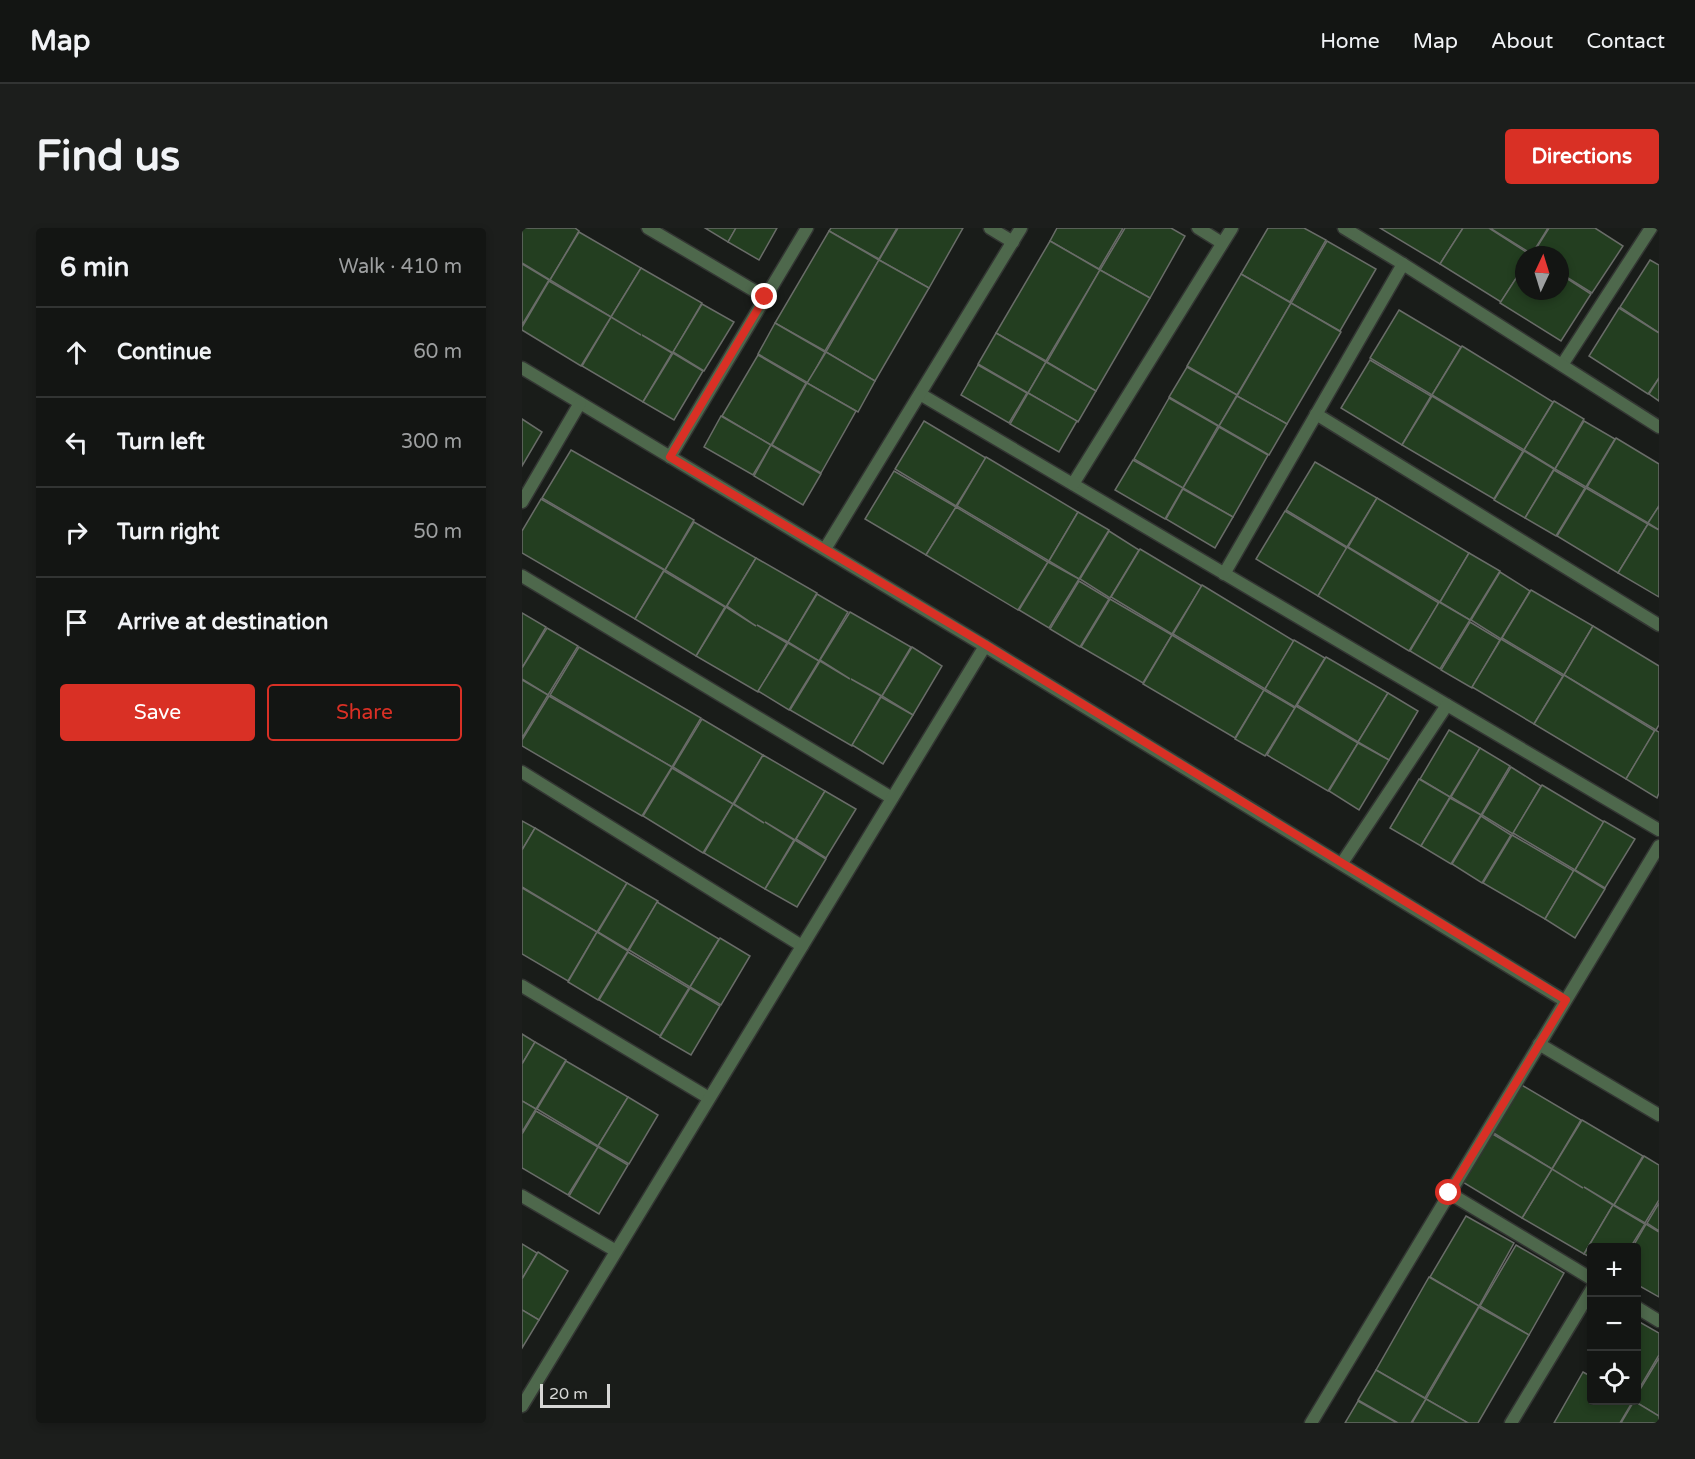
<!DOCTYPE html>
<html lang="en">
<head>
<meta charset="utf-8">
<style>
  body { margin:0; font-family:"Varela Round",sans-serif; background:#1c1e1c; color:#f1f3f6 }
  .controls { position:absolute; right:18px; bottom:18px; display:grid; overflow:hidden; border-radius:6px; box-shadow:0 3px 9px #0003 }
  .controls button { width:54px; height:54px; display:grid; place-items:center; padding:0; border:0; border-bottom:2px solid #323433; background:#131513; color:#f1f3f6; font:30px sans-serif }
  .compass { position:absolute; left:993px; top:18px; width:54px; height:54px; border-radius:50%; background:#131513; box-shadow:0 3px 9px #0003; rotate:4deg }
  .scale { position:absolute; left:18px; bottom:15px; width:70px; box-sizing:border-box; padding-left:6px; border:3px solid #d6d7d5; border-top:0; font-size:16px; line-height:21px; white-space:nowrap; color:#d6d7d5; -webkit-text-stroke:4px #191c19; paint-order:stroke }
  .stop { position:absolute; width:18px; height:18px; margin:-14px; border:4px solid #d93025; border-radius:50%; background:#fff }
  .stop.end { background:#d93025; border-color:#fff; box-shadow:0 2px 6px #0008 }
  .list { margin:0; padding:0; list-style:none }
  h2 { display:flex; justify-content:space-between; align-items:center; height:78px; margin:0; padding:0 24px; font-size:26px }
  h2 small { font-size:20px; font-weight:400; color:#9d9fa0 }
  .list li { display:grid; grid-template-columns:39px 1fr auto; gap:18px; align-items:center; box-sizing:border-box; height:90px; padding:0 24px; border-top:2px solid #323433 }
  .list b { display:block; font-size:22px; white-space:nowrap }
  .list em { font-size:20px; font-style:normal; color:#9d9fa0 }
  .actions { display:flex; gap:12px; padding:18px 24px }
  .actions a { flex:1; padding:14px 0; border:2px solid #d93025; border-radius:6px; text-align:center; font-size:21px; color:#d93025 }
  .actions .main { background:#d93025; color:#fff }
  .icon { flex:none; width:33px; height:33px; fill:none; stroke:currentColor; stroke-width:2; stroke-linecap:round; stroke-linejoin:round }
  .map { position:relative; flex:none; width:1137px; height:1195px; overflow:hidden; border-radius:6px }
  header { display:flex; align-items:center; gap:36px; box-sizing:border-box; height:84px; padding:0 30px; background:#131513; border-bottom:2px solid #323433 }
  header strong { font-size:28px }
  nav { display:flex; gap:33px; margin-inline-start:auto; font-size:21px }
  .intro { display:flex; align-items:center; justify-content:space-between; box-sizing:border-box; height:144px; padding:0 36px }
  h1 { margin:0; font-size:42px }
  .button { padding:15px 27px; border-radius:6px; background:#d93025; color:#fff; font-size:21px; font-weight:700 }
  main { display:flex; gap:36px; padding:0 36px }
  aside { flex:1; background:#131513; border-radius:6px; box-shadow:0 3px 9px #0003 }
  .map>svg:first-child { display:block }
</style>
</head>
<body>
<header>
<strong>Map</strong>
<nav><a>Home</a><a>Map</a><a>About</a><a>Contact</a></nav>
</header>
<div class="intro"><h1>Find us</h1><a class="button">Directions</a></div>
<main>
<aside>
<h2>6 min<small>Walk · 410 m</small></h2>
<ul class="list">
<li><svg class="icon" aria-label="ahead" viewBox="0 0 24 24"><path d="M12 20V5M6 11l6-6 6 6"/></svg><div><b>Continue</b></div><em>60 m</em></li>
<li><svg class="icon" aria-label="left" viewBox="0 0 24 24"><path d="M17 20v-9H6M10 6l-5 5 5 5"/></svg><div><b>Turn left</b></div><em>300 m</em></li>
<li><svg class="icon" aria-label="right" viewBox="0 0 24 24"><path d="M7 20v-9h11M14 6l5 5-5 5"/></svg><div><b>Turn right</b></div><em>50 m</em></li>
<li><svg class="icon" aria-label="arrive" viewBox="0 0 24 24"><path d="M6 21V4h12l-3 4 3 4H6"/></svg><div><b>Arrive at destination</b></div></li>
</ul>
<div class="actions"><a class="main">Save</a><a>Share</a></div>
</aside>
<div class="map">
<svg width="1137" height="1195" viewBox="0 0 1137 1195">
  <rect width="100%" height="100%" fill="#191c19"/>
  <g fill="#233e20" stroke="#696c68" stroke-width="1.5">
    <path d="M0,0H53L57,3L28,52L0,35Z"/>
    <path d="M183,0H214L206,14Z"/>
    <path d="M214,0H255L237,32L206,14Z"/>
    <path d="M309,0H375L357,31L307,3Z"/>
    <path d="M376,0H441L407,60L357,32Z"/>
    <path d="M535,0H601L577,41L528,13Z"/>
    <path d="M603,0H649L663,8L628,70L578,42Z"/>
    <path d="M746,0H782L804,12L768,74L719,46Z"/>
    <path d="M858,0H941L918,36Z"/>
    <path d="M941,0H967L1009,27H1002V38L979,74L918,36Z"/>
    <path d="M968,0H1026L1010,26Z"/>
    <path d="M1027,0H1073L1101,18L1070,65L1038,45V27H1010Z"/>
    <path d="M307,3L357,32L303,123L253,95Z"/>
    <path d="M57,4L119,40L89,89L28,52Z"/>
    <path d="M528,13L578,42L524,133L474,105Z"/>
    <path d="M805,13L854,41L818,103L769,75Z"/>
    <path d="M357,32L407,60L353,153L304,124Z"/>
    <path d="M1128,32L1137,37V105L1098,79Z"/>
    <path d="M0,36L27,52L0,97Z"/>
    <path d="M1002,38V63H1038V46L1069,66L1039,113L978,75Z"/>
    <path d="M119,40L180,75L151,125L120,107L150,125L121,174L60,138L89,89L119,107L89,89Z"/>
    <path d="M578,42L628,70L574,163L525,134Z"/>
    <path d="M719,46L769,75L715,167L665,138Z"/>
    <path d="M27,53L89,89L59,138L0,102V99Z"/>
    <path d="M769,75L819,104L765,196L715,168Z"/>
    <path d="M180,76L212,94L182,143L151,124Z"/>
    <path d="M1097,80L1137,105V150L1126,166L1067,128Z"/>
    <path d="M877,82L939,119L910,167L848,130Z"/>
    <path d="M253,95L303,124L286,155L236,126Z"/>
    <path d="M474,105L524,134L506,165L456,136Z"/>
    <path d="M940,118L1031,174L1002,222L910,167Z"/>
    <path d="M304,124L353,153L336,184L285,155Z"/>
    <path d="M151,125L181,143L152,192L121,174Z"/>
    <path d="M236,127L284,155L249,217L200,188Z"/>
    <path d="M848,132L909,168L880,217L819,180Z"/>
    <path d="M524,134L574,163L556,194L506,165Z"/>
    <path d="M456,137L505,165L487,195L439,167Z"/>
    <path d="M665,139L715,167L697,198L647,169Z"/>
    <path d="M1137,150V173L1127,166Z"/>
    <path d="M285,155L334,183L299,245L250,217Z"/>
    <path d="M506,165L555,193L537,224L488,196Z"/>
    <path d="M715,168L765,196L747,227L697,198Z"/>
    <path d="M910,168L1001,223L972,271L880,217Z"/>
    <path d="M647,170L696,198L661,260L612,231Z"/>
    <path d="M1032,173L1062,191L1033,241L1002,222Z"/>
    <path d="M199,188L249,217L231,247L182,219Z"/>
    <path d="M0,191L20,204L0,238Z"/>
    <path d="M402,193L464,230L434,278L373,241Z"/>
    <path d="M1062,193L1093,211L1064,259L1033,241Z"/>
    <path d="M697,199L746,227L711,289L661,260Z"/>
    <path d="M1094,210L1137,236V278L1126,295L1065,259Z"/>
    <path d="M249,217L299,246L281,277L232,248Z"/>
    <path d="M49,222L172,292L143,342L20,270Z"/>
    <path d="M1002,223L1032,241L1003,290L972,272Z"/>
    <path d="M464,229L556,284L527,333L435,278Z"/>
    <path d="M611,232L661,260L643,291L593,262Z"/>
    <path d="M793,234L855,270L825,319L764,282Z"/>
    <path d="M1032,242L1063,260L1034,308L1003,290Z"/>
    <path d="M372,243L434,279L404,327L343,291Z"/>
    <path d="M1064,260L1126,296L1096,345L1035,308Z"/>
    <path d="M661,261L711,289L693,320L644,291Z"/>
    <path d="M855,270L947,325L918,374L826,319Z"/>
    <path d="M19,271L142,342L113,391L0,325V303Z"/>
    <path d="M1137,278V302L1126,295Z"/>
    <path d="M434,279L526,334L496,382L404,327Z"/>
    <path d="M763,283L825,320L796,368L734,331Z"/>
    <path d="M556,284L587,302L557,351L527,333Z"/>
    <path d="M172,294L234,330L204,379L143,342Z"/>
    <path d="M1126,296L1137,302V369L1096,345Z"/>
    <path d="M587,303L617,322L588,370L558,351Z"/>
    <path d="M825,319L917,375L887,423L796,368Z"/>
    <path d="M618,321L680,358L650,406L589,369Z"/>
    <path d="M947,325L978,343L948,392L918,374Z"/>
    <path d="M234,330L295,365L266,414L235,397L265,415L236,464L174,428L204,379L234,398L205,378Z"/>
    <path d="M526,334L557,351L527,400L497,382Z"/>
    <path d="M142,343L203,379L174,428L113,391Z"/>
    <path d="M978,344L1008,363L979,411L949,392Z"/>
    <path d="M557,353L587,371L558,419L528,401Z"/>
    <path d="M680,357L772,413L743,461L651,406Z"/>
    <path d="M1009,362L1071,398L1042,447L980,410Z"/>
    <path d="M295,366L326,384L297,433L266,414Z"/>
    <path d="M588,371L650,407L621,455L559,419Z"/>
    <path d="M917,374L948,392L918,441L888,423Z"/>
    <path d="M328,384L389,419L360,468L329,451L359,468L330,518L268,482L298,433L328,451L298,432Z"/>
    <path d="M0,385L24,399L0,440Z"/>
    <path d="M948,394L978,412L950,460L919,442Z"/>
    <path d="M1071,398L1137,438V497L1134,502L1042,447Z"/>
    <path d="M25,400L56,418L26,467L0,451V440Z"/>
    <path d="M650,407L742,462L713,510L621,456Z"/>
    <path d="M979,411L1041,448L1012,496L950,459Z"/>
    <path d="M772,412L803,430L773,479L743,461Z"/>
    <path d="M266,415L297,433L267,482L236,463Z"/>
    <path d="M57,419L179,490L150,539L28,467Z"/>
    <path d="M390,419L420,438L391,487L360,468Z"/>
    <path d="M804,429L866,465L836,514L775,477Z"/>
    <path d="M1042,447L1133,503L1104,551L1012,496Z"/>
    <path d="M0,452L26,467L0,510Z"/>
    <path d="M742,462L773,480L743,528L713,511Z"/>
    <path d="M866,465L896,483L867,532L836,514Z"/>
    <path d="M27,468L150,539L120,588L0,518V512Z"/>
    <path d="M359,469L391,487L361,536L330,517Z"/>
    <path d="M774,478L836,515L806,563L745,527Z"/>
    <path d="M180,491L241,527L211,576L151,539Z"/>
    <path d="M927,502L958,520L928,569L898,551Z"/>
    <path d="M1133,502L1137,504V565L1135,570L1104,551Z"/>
    <path d="M836,515L867,532L837,582L807,563Z"/>
    <path d="M958,520L988,538L959,587L929,569Z"/>
    <path d="M241,527L303,563L273,612L243,594L272,612L243,661L182,625L211,576L242,595L212,576Z"/>
    <path d="M989,539L1019,558L991,606L960,587Z"/>
    <path d="M150,540L211,576L181,625L121,588Z"/>
    <path d="M897,551L928,569L899,618L868,600Z"/>
    <path d="M1020,557L1082,594L1053,642L991,605Z"/>
    <path d="M303,563L334,581L304,630L274,611Z"/>
    <path d="M928,570L959,587L929,636L899,618Z"/>
    <path d="M959,588L989,607L960,655L930,636Z"/>
    <path d="M0,593L13,600L0,622Z"/>
    <path d="M1082,593L1113,611L1083,660L1053,642Z"/>
    <path d="M13,600L105,655L75,704L0,659V622Z"/>
    <path d="M990,607L1052,643L1023,691L961,655Z"/>
    <path d="M273,612L304,631L275,679L243,661Z"/>
    <path d="M1052,642L1083,661L1053,710L1023,691Z"/>
    <path d="M105,655L136,673L106,722L76,704Z"/>
    <path d="M0,660L75,704L46,753L0,726Z"/>
    <path d="M135,674L197,711L168,759L107,722Z"/>
    <path d="M75,704L106,723L76,772L46,754Z"/>
    <path d="M198,710L228,728L199,777L168,759Z"/>
    <path d="M106,724L167,760L138,808L77,772Z"/>
    <path d="M168,760L198,778L169,827L138,809Z"/>
    <path d="M0,806L13,814L0,836Z"/>
    <path d="M13,814L44,832L14,881L0,873V836Z"/>
    <path d="M44,833L106,869L76,918L15,881Z"/>
    <path d="M998,856L1059,892L1030,941L970,904Z"/>
    <path d="M106,869L136,887L107,936L76,918Z"/>
    <path d="M0,873L14,881L0,904Z"/>
    <path d="M14,883L76,919L46,967L0,940V906Z"/>
    <path d="M1060,892L1121,928L1092,977L1062,959L1091,977L1062,1026L1000,990L1030,941L1061,960L1030,941Z"/>
    <path d="M969,905L1030,941L1000,990L939,953Z"/>
    <path d="M76,919L106,937L77,986L47,968Z"/>
    <path d="M1122,928L1137,937V972L1123,995L1092,977Z"/>
    <path d="M1137,975V1003L1125,995Z"/>
    <path d="M1091,977L1123,996L1108,1020H1070V1030L1062,1026Z"/>
    <path d="M944,988L992,1015L957,1078L908,1049Z"/>
    <path d="M1124,996L1137,1004V1069L1114,1056V1020H1110Z"/>
    <path d="M0,1016L15,1025L0,1051Z"/>
    <path d="M994,1017L1042,1045L1007,1107L958,1078Z"/>
    <path d="M16,1024L46,1043L17,1092L0,1082V1051Z"/>
    <path d="M907,1049L957,1078L903,1170L854,1142Z"/>
    <path d="M957,1079L1007,1107L956,1195H946L904,1171Z"/>
    <path d="M0,1082L17,1092L0,1120Z"/>
    <path d="M1114,1092L1137,1105V1127L1114,1166Z"/>
    <path d="M1137,1130V1188L1112,1173L1114,1172V1168Z"/>
    <path d="M854,1142L904,1171L889,1195H876L836,1172Z"/>
    <path d="M1061,1144L1070,1149V1172L1111,1173L1098,1195H1032Z"/>
    <path d="M904,1171L946,1195H890Z"/>
    <path d="M836,1173L875,1195H823Z"/>
    <path d="M1112,1173L1137,1188V1195H1099Z"/>
  </g>
  <g fill="none" stroke-linecap="round" stroke-linejoin="round">
    <g stroke="#333633" stroke-width="15">
      <g id="street">
        <path d="M126,0L243,69"/>
        <path d="M468,0L491,14"/>
        <path d="M676,0L700,15"/>
        <path d="M822,0L881,36"/>
        <path d="M1040,137L1129,0"/>
        <path d="M0,140L463,418L1043,773"/>
        <path d="M398,166L1137,602"/>
        <path d="M794,186L1137,397"/>
        <path d="M148,229L285,0"/>
        <path d="M551,256L710,0"/>
        <path d="M0,274L58,175"/>
        <path d="M303,321L499,0"/>
        <path d="M702,346L881,36L1137,199"/>
        <path d="M0,348L370,570"/>
        <path d="M0,544L280,718"/>
        <path d="M820,635L925,477"/>
        <path d="M0,758L187,870"/>
        <path d="M1017,816L1137,887"/>
        <path d="M927,965L1070,1051"/>
        <path d="M0,968L94,1023"/>
        <path d="M1114,1079L1137,1093"/>
        <path d="M0,1178L463,418"/>
        <path d="M789,1195L1137,618"/>
        <path d="M989,1195L1070,1061"/>
      </g>
    </g>
    <use href="#street" stroke="#4e684c" stroke-width="12"/>
  </g>
  <g fill="none" stroke-linecap="round" stroke-linejoin="round">
    <path stroke="#d93025" stroke-width="8" d="M243,69L148,229L464,417L1044,772L927,965"/>
  </g>
</svg>
<div class="controls">
<button>+</button>
<button>−</button>
<button><svg class="icon" aria-label="locate" viewBox="0 0 24 24"><circle cx="12" cy="12" r="6"/><path d="M12 2v4M12 18v4M2 12h4M18 12h4"/></svg></button>
</div>
<svg class="compass" viewBox="-18 -18 36 36"><path d="M0-13l5 13h-10z" fill="#e53935"/><path d="M0 13l5-13h-10z" fill="#9d9fa0"/></svg>
<div class="scale">20 m</div>
<div class="stop" style="left:927px;top:965px"></div>
<div class="stop end" style="left:243px;top:69px"></div>
</div>
</main>
</body>
</html>
